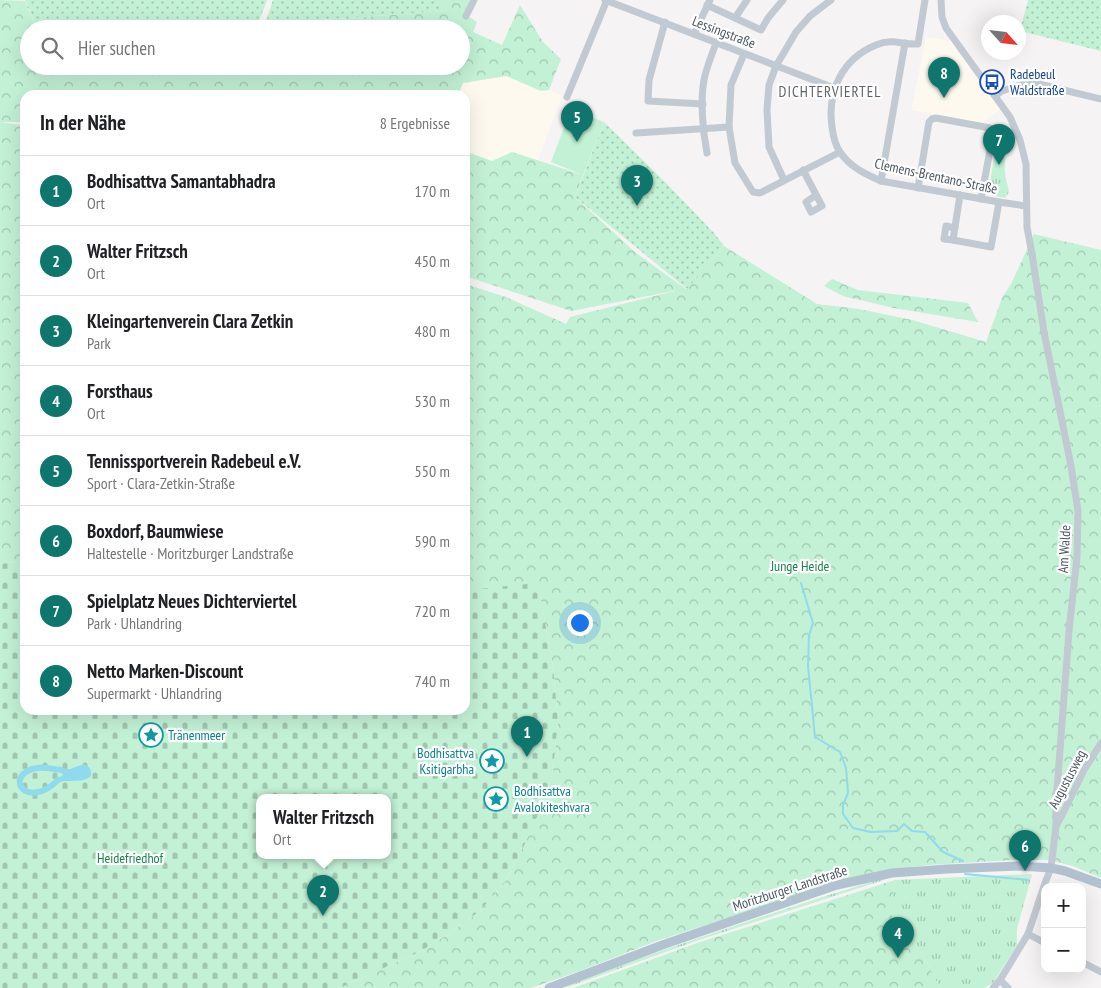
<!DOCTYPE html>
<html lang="de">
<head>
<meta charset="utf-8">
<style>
  body { margin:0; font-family:"PT Sans Narrow",sans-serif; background:#f6f6f6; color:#202124 }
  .controls { position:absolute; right:15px; bottom:15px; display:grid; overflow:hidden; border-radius:10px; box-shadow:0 5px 20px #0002 }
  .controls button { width:45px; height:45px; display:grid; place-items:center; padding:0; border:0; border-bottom:1px solid #e0e0e0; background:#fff; color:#202124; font:25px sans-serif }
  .compass { position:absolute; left:981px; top:15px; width:45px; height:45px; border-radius:50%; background:#fff; box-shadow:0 5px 20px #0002; rotate:117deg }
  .you { position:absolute; left:579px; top:622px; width:18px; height:18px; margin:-12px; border:4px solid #fff; border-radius:50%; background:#1a73e8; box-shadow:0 0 0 8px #1a73e833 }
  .badge { display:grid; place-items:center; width:32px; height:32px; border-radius:50%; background:#0f766e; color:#fff; font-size:16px; font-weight:700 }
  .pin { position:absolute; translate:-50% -41px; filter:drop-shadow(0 1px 2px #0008) }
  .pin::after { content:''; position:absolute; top:26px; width:18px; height:15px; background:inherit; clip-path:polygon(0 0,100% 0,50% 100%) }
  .popup { position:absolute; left:256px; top:794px; width:135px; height:65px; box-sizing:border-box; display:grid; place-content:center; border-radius:10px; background:#fff; filter:drop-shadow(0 1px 4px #0005); font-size:16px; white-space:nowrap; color:#757577 }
  .popup b { font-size:19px; color:#202124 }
  .popup::after { content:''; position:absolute; left:50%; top:100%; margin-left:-10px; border:10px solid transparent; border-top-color:#fff }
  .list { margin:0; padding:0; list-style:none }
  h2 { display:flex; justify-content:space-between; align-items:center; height:65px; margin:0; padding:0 20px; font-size:21px }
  h2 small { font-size:16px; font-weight:400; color:#757577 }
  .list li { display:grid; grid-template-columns:32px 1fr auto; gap:15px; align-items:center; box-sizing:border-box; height:70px; padding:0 20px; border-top:1px solid #e0e0e0 }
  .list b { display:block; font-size:19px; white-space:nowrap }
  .list p { margin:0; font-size:16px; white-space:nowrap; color:#757577 }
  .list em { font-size:16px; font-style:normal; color:#757577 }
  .icon { flex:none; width:28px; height:28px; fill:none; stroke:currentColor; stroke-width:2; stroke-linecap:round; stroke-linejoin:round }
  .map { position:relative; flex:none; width:1101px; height:988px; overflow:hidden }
  .search { position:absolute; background:#fff; box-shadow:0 5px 20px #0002; left:20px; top:20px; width:450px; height:55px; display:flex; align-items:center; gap:12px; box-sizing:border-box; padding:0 18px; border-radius:28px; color:#757577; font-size:19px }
  .panel { position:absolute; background:#fff; box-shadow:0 5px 20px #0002; left:20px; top:90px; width:450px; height:625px; border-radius:15px }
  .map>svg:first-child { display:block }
</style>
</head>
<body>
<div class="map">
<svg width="1101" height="988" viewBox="0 0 1101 988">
  <defs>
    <pattern id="grass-tufts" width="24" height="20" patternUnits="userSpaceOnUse" patternTransform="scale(1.25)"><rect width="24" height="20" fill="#c3f1d5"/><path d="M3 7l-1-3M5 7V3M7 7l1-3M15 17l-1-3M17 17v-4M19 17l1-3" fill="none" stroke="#a0c6b0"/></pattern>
    <pattern id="forest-crowns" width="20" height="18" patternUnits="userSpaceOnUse" patternTransform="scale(1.25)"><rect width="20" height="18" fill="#c3f1d5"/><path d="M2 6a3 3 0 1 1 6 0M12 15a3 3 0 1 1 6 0" fill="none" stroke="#a0c6b0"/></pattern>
    <pattern id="cemetery-stones" width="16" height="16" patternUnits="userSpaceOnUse" patternTransform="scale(1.25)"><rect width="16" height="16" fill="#c3f1d5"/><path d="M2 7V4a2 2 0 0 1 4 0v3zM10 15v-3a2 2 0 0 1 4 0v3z" fill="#a0c6b0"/></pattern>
    <pattern id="garden-dots" width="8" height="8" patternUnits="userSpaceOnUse" patternTransform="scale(1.25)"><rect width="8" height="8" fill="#c3f1d5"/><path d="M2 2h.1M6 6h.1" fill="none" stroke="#a0c6b0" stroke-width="1.8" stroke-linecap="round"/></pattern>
  </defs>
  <rect width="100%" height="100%" fill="#f5f3f3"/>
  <g fill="#fdf9ef">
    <path d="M926,37L951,41L1002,108L983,123L911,110Z"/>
    <path d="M506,76L541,91L549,90L562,96L538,160L512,152L492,161L467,152L465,150V95H458L463,83Z"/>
  </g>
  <g fill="url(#grass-tufts)">
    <path d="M996,144L1003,145C1007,154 1004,162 1005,171C1005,177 1008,185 1009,192L1005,198L994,196L995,193L989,190Z"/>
    <path d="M1032,874L1017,929V945L993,983L984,988H940L922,953L889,913L895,880Z"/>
    <path d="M885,878L884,880L699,940L568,987H565V985C671,947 777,910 885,878Z"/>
  </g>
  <g fill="url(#forest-crowns)">
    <path d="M0,0L25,1L37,29H29V66H461V29H206L441,11V0H470L466,15L477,22L473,32L502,45L520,5L543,42L561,59L549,90L541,91L506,76L463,83L458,95H25V122H1L25,126V561L0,564Z"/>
    <path d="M465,150L467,152L492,161L512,152L583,175L575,197L636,253L686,289L689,286L724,246L817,304L859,309L912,320L986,342L1002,298L1011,284L1034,234L1101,250V878L1073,866L1049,860H1012L929,865L890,870L793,897L659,940L577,972L531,988H340L421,951L453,931L481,910L506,880L518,858L545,798L553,772L558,719L553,667L538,584L465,590V284L506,297L566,324L570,317L679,290L571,311L465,276Z"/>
    <path d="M832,279L858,290L968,303L978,322L894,308L843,296L824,286Z"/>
    <path d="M895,880L890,913L922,953L940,988H573L700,942Z"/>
  </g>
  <path fill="url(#cemetery-stones)" fill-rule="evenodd" d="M25,561V710H465V590L538,583L553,667L558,719L553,772L545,798L530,833L518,858L506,880L481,910L453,931L421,951L340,988H0V564ZM259,797H387V855H259Z"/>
  <g fill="url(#garden-dots)">
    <path d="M25,0H267L258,24L206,29H37Z"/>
    <path d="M273,0H441V11L265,24Z"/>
    <path d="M1028,0H1101V51L1020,31Z"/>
    <path d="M604,122L666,183L715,234L724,246L687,289L575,197Z"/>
  </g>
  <path fill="#c3f1d5" d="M571,109L604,122L583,175L551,162Z"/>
  <path fill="#90daee" d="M84,764C90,767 92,770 91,776C82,784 70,779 59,782L58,778L63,775L61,772L62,769H70Z"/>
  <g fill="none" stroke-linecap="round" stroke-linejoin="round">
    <g stroke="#90daee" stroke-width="2">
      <path d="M801,583L813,623L809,635L808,666L815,737L840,752L846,768L848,793L843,805V814L853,828L871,832L897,831L904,824L912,831L925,832L943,852L963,861"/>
      <path d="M965,874L1028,880"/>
    </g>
    <path stroke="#90daee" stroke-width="6" d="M58,780C53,785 46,791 38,792C17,797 11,772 37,768C45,767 53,769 61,770"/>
    <g stroke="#c1cad2" stroke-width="7">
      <path d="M605,0L834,88"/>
      <path d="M925,0L918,44C902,45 893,38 876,45C842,59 827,91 832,127C833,135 835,145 840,152C850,167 865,174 881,181L999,202L1026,206"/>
      <path d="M941,0L942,17L946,28L1010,117L1020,140L1026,164L1027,227L1032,254L1044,332L1071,466L1078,511L1077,557L1069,631L1056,803V826L1051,868L1045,883L1028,934L1000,980L993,988"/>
      <path d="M707,5L761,30L768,18L783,0"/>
      <path d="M466,16L474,0"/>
      <path d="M735,18L747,0"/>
      <path d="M665,22L649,80L648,101L703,104"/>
      <path d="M694,34L710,0"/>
      <path d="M744,54L731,85L729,127L735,163L753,192L760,193L840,152"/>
      <path d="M995,96L1002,91L1020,85L1039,84L1101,99"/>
      <path d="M567,97L607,0"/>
      <path d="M636,133L729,127"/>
      <path d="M707,153C703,132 700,101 704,80C706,68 712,55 716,43"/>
      <path d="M803,170L822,206L811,212L806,202L816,195"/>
      <path d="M784,180L769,147L767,110L769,85L776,66L796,32L810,16L831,0"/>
      <path d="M881,181L905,43"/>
      <path d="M918,188L929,122L932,119L936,118L990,128L993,134L981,199"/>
      <path d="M960,195L953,240L991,247L999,202"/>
      <path d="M953,240L944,239L946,226L955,228"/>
      <path d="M1056,826L1062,815L1084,770L1101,743"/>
      <path d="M1028,934L1045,943"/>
      <path d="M1082,962L1101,972"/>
      <path d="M1000,980L1008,988"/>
    </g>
    <path stroke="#b3c2d1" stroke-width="9" d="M549,988L665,944L837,885L892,873L947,869L1019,866L1051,868L1065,871L1101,884"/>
  </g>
  <defs>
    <g id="bus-ring" transform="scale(1.25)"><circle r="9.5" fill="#fff" stroke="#1a4fb4" stroke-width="1.5"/><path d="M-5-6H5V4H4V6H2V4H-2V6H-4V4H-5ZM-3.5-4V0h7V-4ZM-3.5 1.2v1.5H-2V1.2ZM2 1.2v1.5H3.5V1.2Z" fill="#1a4fb4"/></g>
    <g id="sight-ring" transform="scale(1.25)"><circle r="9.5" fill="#fff" stroke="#0f9aa8" stroke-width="1.5"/><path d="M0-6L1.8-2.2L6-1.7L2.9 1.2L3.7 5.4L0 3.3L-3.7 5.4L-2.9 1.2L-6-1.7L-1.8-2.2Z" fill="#0f9aa8"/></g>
  </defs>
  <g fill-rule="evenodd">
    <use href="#bus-ring" x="992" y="82"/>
    <use href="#sight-ring" x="151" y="735"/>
    <use href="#sight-ring" x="492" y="761"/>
    <use href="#sight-ring" x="496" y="799"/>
  </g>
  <g text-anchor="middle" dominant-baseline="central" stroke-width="4.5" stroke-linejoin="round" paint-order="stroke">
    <g font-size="14" fill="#4a5661" stroke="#fff">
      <text transform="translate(724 32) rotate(21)">Lessingstraße</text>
      <text transform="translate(936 176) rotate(12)">Clemens-Brentano-Straße</text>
      <text transform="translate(1064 549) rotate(-87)">Am Walde</text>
      <text transform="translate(1067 779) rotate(-62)">Augustusweg</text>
      <text transform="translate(790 888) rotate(-18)">Moritzburger Landstraße</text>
    </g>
    <g font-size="14" fill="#164399" stroke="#fff" text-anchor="start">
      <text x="1010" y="74">Radebeul<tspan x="1010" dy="16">Waldstraße</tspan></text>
    </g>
    <g font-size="14" fill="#17864f" stroke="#fff">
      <text x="800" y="566">Junge Heide</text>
      <text x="130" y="858">Heidefriedhof</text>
    </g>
    <g font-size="14" fill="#0d838f" stroke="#fff" text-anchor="start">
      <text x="168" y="735">Tränenmeer</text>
      <text x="474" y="753" text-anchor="end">Bodhisattva<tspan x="474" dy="16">Ksitigarbha</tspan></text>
      <text x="514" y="791">Bodhisattva<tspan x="514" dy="16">Avalokiteshvara</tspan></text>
    </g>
    <g font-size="15" letter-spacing="1" fill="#5f6368" stroke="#fff">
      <text x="830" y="91">DICHTERVIERTEL</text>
    </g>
  </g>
</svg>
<div class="controls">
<button>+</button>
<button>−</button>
</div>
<svg class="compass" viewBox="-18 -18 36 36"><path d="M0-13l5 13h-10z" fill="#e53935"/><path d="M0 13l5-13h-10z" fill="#757577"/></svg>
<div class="you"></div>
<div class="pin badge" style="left:527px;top:757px">1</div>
<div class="pin badge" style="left:323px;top:916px">2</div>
<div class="popup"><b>Walter Fritzsch</b>Ort</div>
<div class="pin badge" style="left:637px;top:206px">3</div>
<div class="pin badge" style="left:898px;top:958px">4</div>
<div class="pin badge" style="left:577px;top:142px">5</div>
<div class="pin badge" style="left:1025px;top:871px">6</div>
<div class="pin badge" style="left:999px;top:165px">7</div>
<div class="pin badge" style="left:944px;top:98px">8</div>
<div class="search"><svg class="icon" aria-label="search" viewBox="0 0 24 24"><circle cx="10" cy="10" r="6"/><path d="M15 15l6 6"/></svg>Hier suchen</div>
<section class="panel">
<h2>In der Nähe<small>8 Ergebnisse</small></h2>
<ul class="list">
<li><span class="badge">1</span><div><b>Bodhisattva Samantabhadra</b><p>Ort</p></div><em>170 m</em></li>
<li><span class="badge">2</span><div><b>Walter Fritzsch</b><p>Ort</p></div><em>450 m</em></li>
<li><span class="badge">3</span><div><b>Kleingartenverein Clara Zetkin</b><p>Park</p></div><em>480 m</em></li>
<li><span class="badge">4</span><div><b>Forsthaus</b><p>Ort</p></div><em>530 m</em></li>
<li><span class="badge">5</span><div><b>Tennissportverein Radebeul e.V.</b><p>Sport · Clara-Zetkin-Straße</p></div><em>550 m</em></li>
<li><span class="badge">6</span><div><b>Boxdorf, Baumwiese</b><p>Haltestelle · Moritzburger Landstraße</p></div><em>590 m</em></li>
<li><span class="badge">7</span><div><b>Spielplatz Neues Dichterviertel</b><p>Park · Uhlandring</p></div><em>720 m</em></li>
<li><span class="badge">8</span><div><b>Netto Marken-Discount</b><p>Supermarkt · Uhlandring</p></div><em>740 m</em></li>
</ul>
</section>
</div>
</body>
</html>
